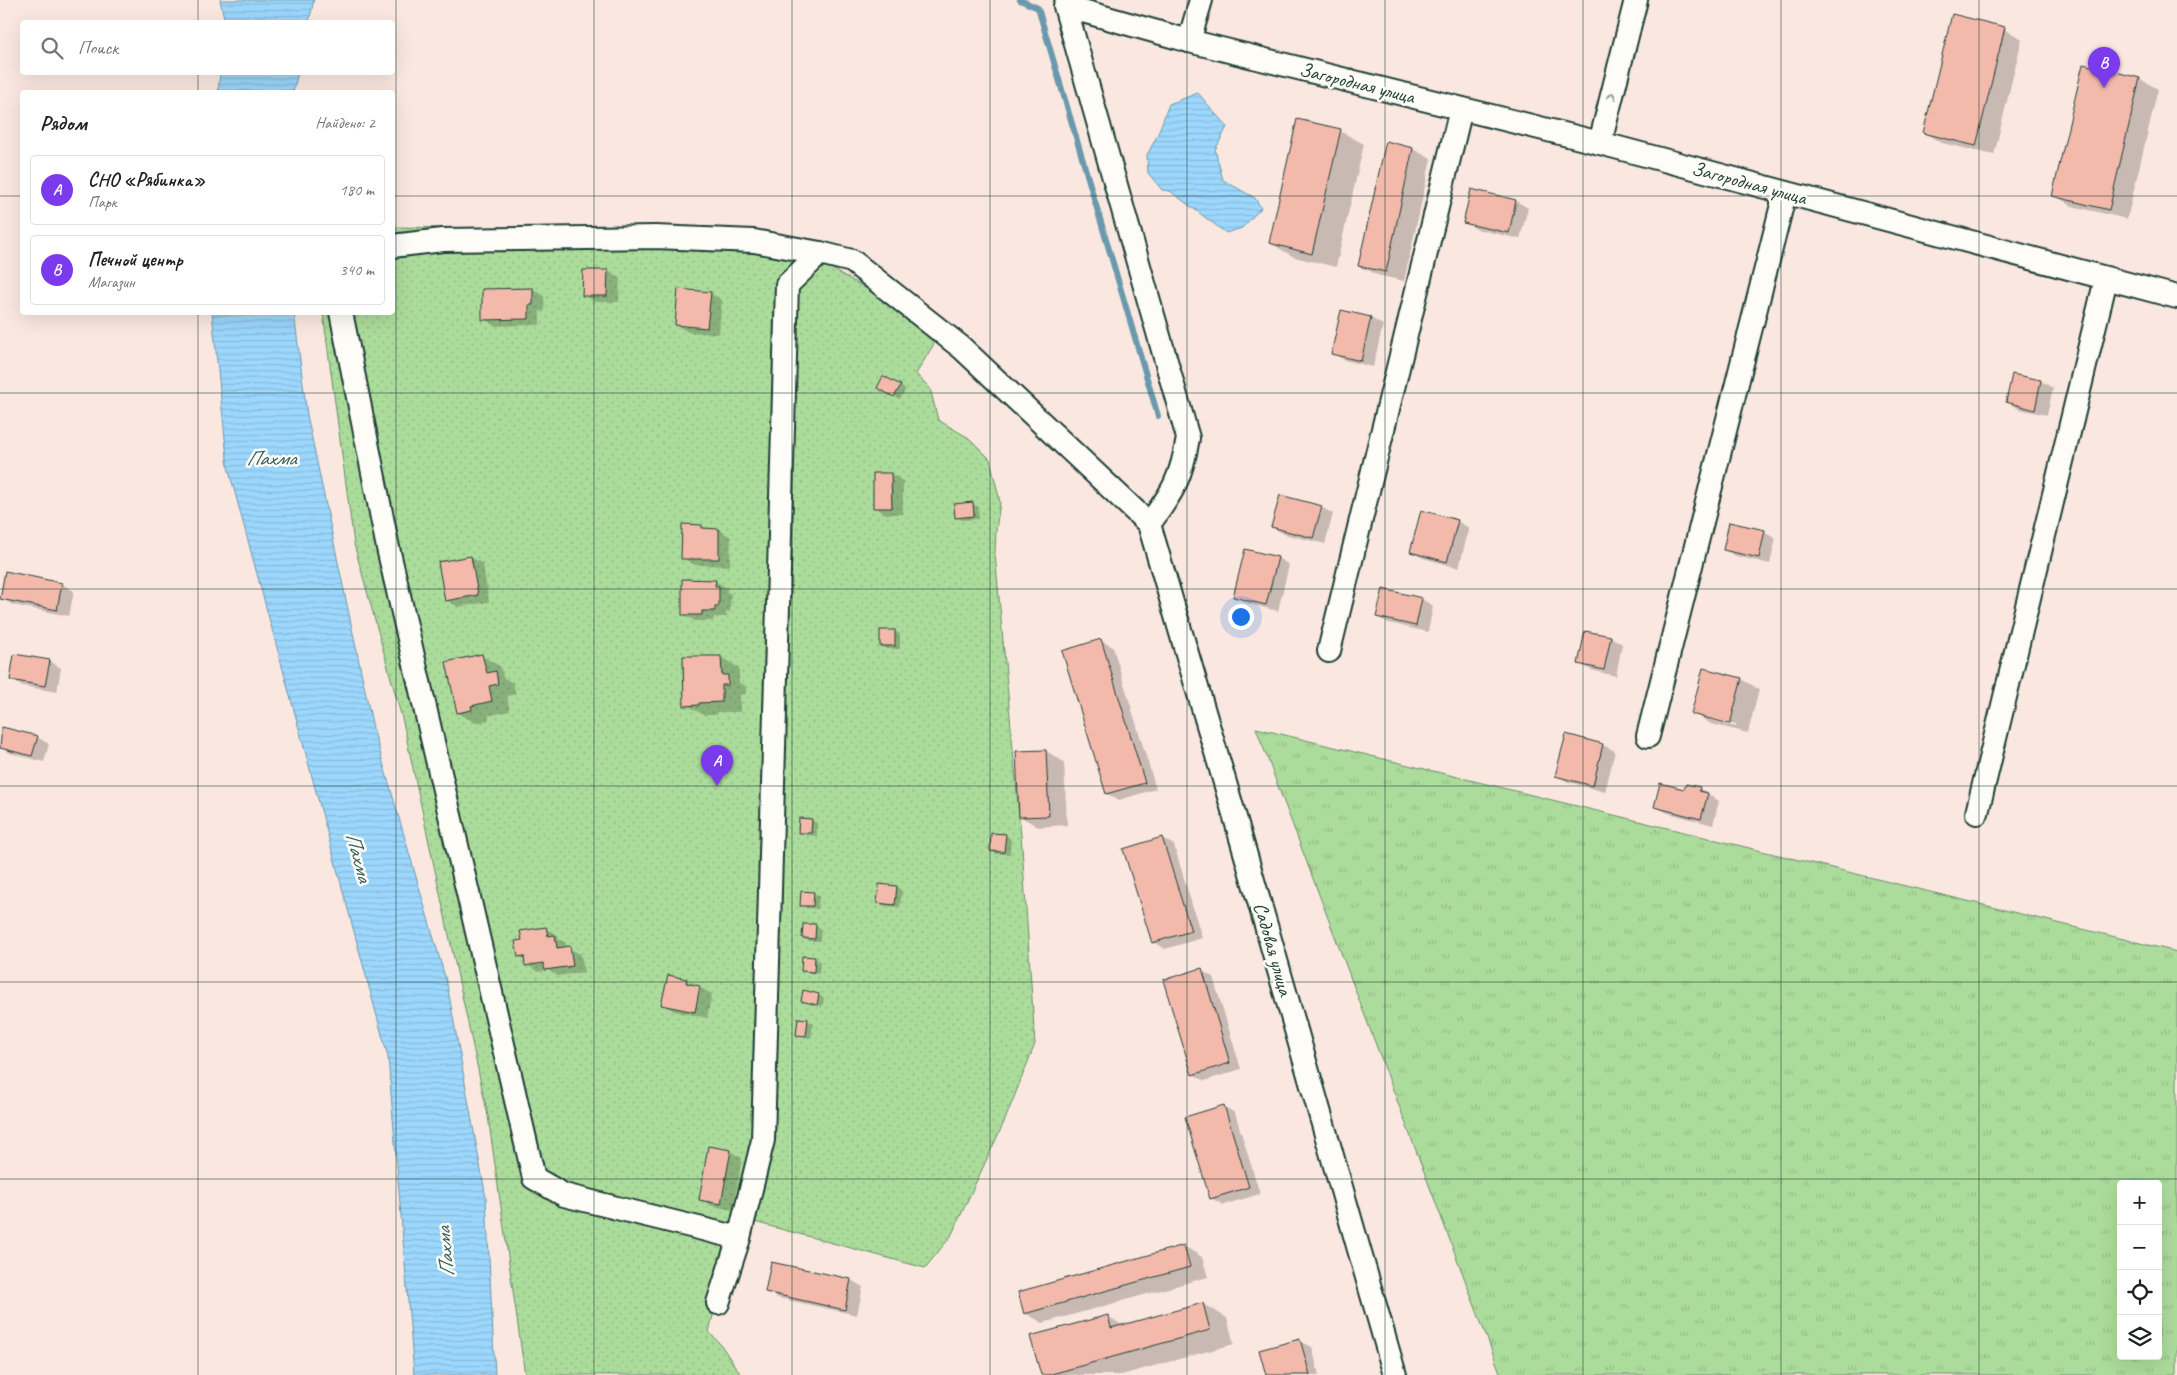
<!DOCTYPE html>
<html lang="ru">
<head>
<meta charset="utf-8">
<style>
  body { margin:0; font-family:Caveat,sans-serif; background:#f2f2f2; color:#202124 }
  .controls { position:absolute; right:15px; bottom:15px; display:grid; overflow:hidden; border-radius:5px; box-shadow:0 5px 20px #0002 }
  .controls button { width:45px; height:45px; display:grid; place-items:center; padding:0; border:0; border-bottom:1px solid #e0e0e0; background:#fff; color:#202124; font:25px sans-serif }
  .you { position:absolute; left:1240px; top:616px; width:18px; height:18px; margin:-12px; border:4px solid #fff; border-radius:50%; background:#1a73e8; box-shadow:0 0 0 8px #1a73e833 }
  .badge { display:grid; place-items:center; width:32px; height:32px; border-radius:50%; background:#7c3aed; color:#fff; font-size:16px; font-weight:700 }
  .pin { position:absolute; translate:-50% -41px; filter:drop-shadow(0 1px 2px #0008) }
  .pin::after { content:''; position:absolute; top:26px; width:18px; height:15px; background:inherit; clip-path:polygon(0 0,100% 0,50% 100%) }
  .list { margin:0; padding:0; list-style:none }
  h2 { display:flex; justify-content:space-between; align-items:center; height:65px; margin:0; padding:0 20px; font-size:21px }
  h2 small { font-size:16px; font-weight:400; color:#757577 }
  .list li { display:grid; grid-template-columns:32px 1fr auto; gap:15px; align-items:center; box-sizing:border-box; height:70px; margin:0 10px 10px; padding:0 10px; border:1px solid #e0e0e0; border-radius:5px }
  .list b { display:block; font-size:19px; white-space:nowrap }
  .list p { margin:0; font-size:16px; white-space:nowrap; color:#757577 }
  .list em { font-size:16px; font-style:normal; color:#757577 }
  .icon { flex:none; width:28px; height:28px; fill:none; stroke:currentColor; stroke-width:2; stroke-linecap:round; stroke-linejoin:round }
  .map { position:relative; flex:none; width:2177px; height:1375px; overflow:hidden }
  .search { position:absolute; background:#fff; box-shadow:0 5px 20px #0002; left:20px; top:20px; width:375px; height:55px; display:flex; align-items:center; gap:12px; box-sizing:border-box; padding:0 18px; border-radius:5px; color:#757577; font-size:19px }
  .panel { position:absolute; background:#fff; box-shadow:0 5px 20px #0002; left:20px; top:90px; width:375px; height:225px; border-radius:5px }
  .map>svg:first-child { display:block }
</style>
</head>
<body>
<div class="map">
<svg width="2177" height="1375" viewBox="0 0 2177 1375">
  <defs>
    <pattern id="grass-tufts" width="24" height="20" patternUnits="userSpaceOnUse" patternTransform="scale(1.25)"><rect width="24" height="20" fill="#acdc9b"/><path d="M3 7l-1-3M5 7V3M7 7l1-3M15 17l-1-3M17 17v-4M19 17l1-3" fill="none" stroke="#94be86"/></pattern>
    <pattern id="garden-dots" width="8" height="8" patternUnits="userSpaceOnUse" patternTransform="scale(1.25)"><rect width="8" height="8" fill="#acdc9b"/><path d="M2 2h.1M6 6h.1" fill="none" stroke="#94be86" stroke-width="1.8" stroke-linecap="round"/></pattern>
    <pattern id="water-rules" width="6" height="5" patternUnits="userSpaceOnUse" patternTransform="scale(1.25)"><rect width="6" height="5" fill="#9cd7fd"/><path d="M0 2.5h6" fill="none" stroke="#86b9d9"/></pattern>
  </defs>
  <rect width="100%" height="100%" fill="#fae8e0"/>
  <filter id="ink" filterUnits="userSpaceOnUse"><feTurbulence type="fractalNoise" baseFrequency=".02" numOctaves="2"/><feDisplacementMap in="SourceGraphic" scale="10" xChannelSelector="R" yChannelSelector="G"/><feConvolveMatrix kernelMatrix="1 2 1 2 8 2 1 2 1" color-interpolation-filters="sRGB"/></filter>
  <g filter="url(#ink)">
    <path fill="url(#grass-tufts)" stroke="#668c68" fill-rule="evenodd" d="M1256,728L2177,952V1375H1501ZM2121,1184H2158V1356H2121Z"/>
    <path fill="url(#garden-dots)" stroke="#668c68" d="M649,226L817,260L941,332L916,374L930,388L938,420L969,438L990,459L1000,502L996,530L995,554L1022,847L1035,1044L1005,1120L951,1236L925,1268L736,1217L709,1332L721,1345L741,1375H525L488,1116L403,722L354,544L323,313L392,312L393,227L522,229Z"/>
    <g fill="url(#water-rules)" stroke="#6a99ad">
      <path d="M220,0H314L309,22H225Z"/>
      <path d="M220,73V72L298,73L293,92H218Z"/>
      <path d="M1198,93L1227,127L1215,150L1223,180L1255,198L1261,208L1242,228L1226,233L1170,191L1162,190L1148,173L1147,155L1157,136L1169,104Z"/>
      <path d="M212,313H294L307,415L373,728L447,984L486,1198L495,1375H414L388,1057L228,467Z"/>
    </g>
    <g fill="#0003" fill-rule="evenodd">
      <path d="M2004,29L2022,39L1994,155L1942,143L1924,132Z"/>
      <path d="M2084,66L2140,79L2158,89L2127,219L2072,206L2054,195Z"/>
      <path d="M1340,131L1364,144L1336,267L1294,257L1270,243Z"/>
      <path d="M1413,149L1431,159L1404,281L1377,275L1359,265Z"/>
      <path d="M1472,191L1516,201L1528,208L1520,239L1476,229L1464,222Z"/>
      <path d="M584,271H608L620,278L619,302H595L584,295Z"/>
      <path d="M533,289L544,296L545,311H540V325L495,326L484,319Z"/>
      <path d="M710,293L722,300L719,334L688,332L676,325Z"/>
      <path d="M1342,312L1371,318L1383,325L1373,367L1344,360L1332,353Z"/>
      <path d="M2013,375L2041,381L2053,388L2047,415L2019,409L2007,402Z"/>
      <path d="M884,377L906,389L900,399L878,387Z"/>
      <path d="M891,474L903,481V514H886L874,507Z"/>
      <path d="M972,503L978,507L979,519L962,520L957,517Z"/>
      <path d="M1321,507L1333,514L1325,544L1284,534L1272,527Z"/>
      <path d="M1457,521L1469,528L1459,568L1423,558L1411,552Z"/>
      <path d="M702,526L708,530H719L731,537L730,566L695,565L683,558Z"/>
      <path d="M1764,531L1776,538L1770,564L1736,556L1724,550Z"/>
      <path d="M471,557L483,564L489,602L458,607L446,600Z"/>
      <path d="M1278,558L1289,565L1278,611L1246,603L1235,596Z"/>
      <path d="M715,581L727,588V592L731,594L730,612H726L727,617H714L713,621H695L683,614Z"/>
      <path d="M62,584L74,591L69,616L13,605L1,598Z"/>
      <path d="M1422,599L1433,606L1428,632L1389,623L1377,617Z"/>
      <path d="M894,631L900,634V649H887L881,646Z"/>
      <path d="M1611,637L1622,644L1616,676L1591,670L1580,664Z"/>
      <path d="M1101,641L1113,647L1156,789L1119,800L1107,794Z"/>
      <path d="M482,656L500,666L503,677L513,683L516,694L507,696L510,711L488,716L489,720L476,723L458,713Z"/>
      <path d="M721,657L739,668V683L746,686V694L740,695V712H717V715H704L686,705L685,658Z"/>
      <path d="M49,661L61,668L57,692L23,686L11,679Z"/>
      <path d="M1741,679L1759,689L1748,733L1711,724L1693,713ZM1710,718L1736,724V727L1710,720Z"/>
      <path d="M3,728L37,737L49,744L44,762L10,753L0,747Z"/>
      <path d="M1603,745L1615,751L1605,792L1568,782L1557,776Z"/>
      <path d="M1046,751L1064,762L1067,825L1038,827L1020,816Z"/>
      <path d="M1699,788L1719,801L1713,825L1668,813L1656,807L1685,791Z"/>
      <path d="M811,820L817,823V836L805,835L800,832Z"/>
      <path d="M1005,836L1011,839L1010,854H996L991,850Z"/>
      <path d="M1162,838L1174,845L1202,938L1165,949L1153,942Z"/>
      <path d="M897,887L902,891L900,907L884,906L878,902Z"/>
      <path d="M813,893L819,896L818,909L807,908L801,905Z"/>
      <path d="M815,925L821,929L820,941H809L803,938Z"/>
      <path d="M546,929L558,935V939L566,943L567,948L581,954L584,972L558,976L548,970L538,972L527,965L526,961L519,956L523,942Z"/>
      <path d="M814,958L820,961L819,974L808,973L802,970Z"/>
      <path d="M1201,970L1213,977L1241,1069L1205,1081L1193,1074Z"/>
      <path d="M686,980L712,994L707,1018L674,1011L663,1004Z"/>
      <path d="M818,995L824,998L822,1007L802,1000Z"/>
      <path d="M807,1020L813,1023L811,1038L797,1034Z"/>
      <path d="M1223,1106L1235,1113L1260,1194L1223,1205L1211,1198Z"/>
      <path d="M731,1152L742,1158L733,1210L712,1206L700,1199Z"/>
      <path d="M1184,1246L1202,1257L1208,1277L1043,1323L1025,1313Z"/>
      <path d="M772,1263L851,1280L863,1287L857,1315L778,1298L766,1292Z"/>
      <path d="M1203,1304L1227,1318L1234,1344L1121,1375H1042L1107,1316L1124,1326Z"/>
      <path d="M1300,1341L1312,1347L1319,1375H1267Z"/>
    </g>
    <g fill="none" stroke-linecap="round" stroke-linejoin="round">
      <path stroke="#6a99ad" stroke-width="6" d="M1020,0L1038,8L1158,416"/>
    </g>
    <g fill="#f3baac" stroke="#1f3d34">
      <path d="M1952,14L2005,27L1976,146L1923,133Z"/>
      <path d="M2083,64L2140,78L2109,210L2052,196Z"/>
      <path d="M1297,119L1341,129L1312,254L1269,243Z"/>
      <path d="M1386,141L1413,148L1386,272L1358,266Z"/>
      <path d="M1471,189L1516,200L1509,233L1463,223Z"/>
      <path d="M583,270H608L607,296H582Z"/>
      <path d="M533,288V305H529V319L482,320V289Z"/>
      <path d="M678,289L711,292L707,328L675,325Z"/>
      <path d="M1341,310L1371,317L1361,361L1331,354Z"/>
      <path d="M2012,374L2041,380L2035,410L2006,402Z"/>
      <path d="M883,376L901,385L894,397L877,388Z"/>
      <path d="M873,473H891L892,508H873Z"/>
      <path d="M1280,495L1322,506L1313,538L1271,527Z"/>
      <path d="M973,502L974,516L955,518L954,504Z"/>
      <path d="M1421,510L1458,520L1447,562L1410,552Z"/>
      <path d="M1729,522L1765,530L1759,558L1723,550Z"/>
      <path d="M682,524L702,525V528L719,529V559H681Z"/>
      <path d="M1245,549L1278,557L1266,605L1233,597Z"/>
      <path d="M471,556L478,595L445,601L438,562Z"/>
      <path d="M5,571L62,583L57,610L0,599Z"/>
      <path d="M682,579L716,580L715,586H719V606H715V611H702V615H682Z"/>
      <path d="M1383,589L1422,598L1416,626L1376,617Z"/>
      <rect x="880" y="630" width="15" height="16"/>
      <path d="M1585,631L1611,636L1604,670L1578,664Z"/>
      <path d="M1101,639L1145,783L1106,794L1062,651Z"/>
      <path d="M14,654L50,660L45,686L10,680Z"/>
      <path d="M482,654L487,673L496,671L498,684L489,686L492,701L471,706L472,710L457,713L446,662Z"/>
      <path d="M683,656H721L722,675H728V685H722V702L699,703V705L684,706Z"/>
      <path d="M1703,668L1742,678L1730,724L1691,714Z"/>
      <path d="M2,727L38,736L32,756L0,748Z"/>
      <path d="M1566,734L1603,744L1593,786L1555,776Z"/>
      <path d="M1046,750L1049,816L1019,817L1016,751Z"/>
      <path d="M1660,783L1684,789L1686,784L1700,787L1699,791L1708,793L1701,819L1654,807Z"/>
      <path d="M799,818L812,819L811,833H798Z"/>
      <path d="M991,833L1006,834L1004,852L990,851Z"/>
      <path d="M1162,837L1191,931L1152,943L1123,849Z"/>
      <path d="M879,884L897,886L895,905L877,903Z"/>
      <path d="M801,891L814,892L813,906H800Z"/>
      <path d="M803,924H816L815,939L802,938Z"/>
      <path d="M546,927L548,936L555,935L557,948L570,946L573,966L545,970L543,963L525,966L524,956L518,957L515,941L522,940L520,931Z"/>
      <path d="M802,956L815,957L814,972L801,971Z"/>
      <path d="M1202,968L1230,1063L1192,1075L1163,980Z"/>
      <path d="M668,975L687,979L686,983L700,986L695,1012L661,1005Z"/>
      <path d="M803,990L819,994L817,1005L801,1001Z"/>
      <path d="M798,1018L808,1019L806,1036L796,1035Z"/>
      <path d="M1224,1105L1249,1187L1210,1199L1185,1117Z"/>
      <path d="M708,1146L731,1150L721,1204L699,1200Z"/>
      <path d="M1184,1245L1190,1267L1024,1314L1018,1292Z"/>
      <path d="M771,1262L851,1279L845,1310L765,1292Z"/>
      <path d="M1203,1303L1210,1330L1048,1375H1041L1030,1336L1108,1315L1111,1328Z"/>
      <path d="M1300,1339L1310,1375H1266L1259,1350Z"/>
    </g>
    <g fill="none" stroke-linecap="round" stroke-linejoin="round">
      <g stroke="#1f3d34" stroke-width="26">
        <g id="minor">
          <path d="M1189,41L1201,0"/>
          <path d="M1600,143L1636,0"/>
          <path d="M392,246L443,240L655,237L754,241L820,253"/>
          <path d="M341,312L388,548L534,1178L564,1195L739,1238"/>
          <path d="M1149,524C1173,492 1181,479 1188,438L1065,6L1189,41L1600,143L2177,297"/>
          <path d="M1329,651L1461,109"/>
          <path d="M1648,736L1785,193"/>
          <path d="M1977,813L2106,279"/>
          <path d="M718,1303L739,1238L763,1140L787,285L820,253L852,261L962,348L1149,524L1230,800L1395,1375"/>
        </g>
      </g>
      <use href="#minor" stroke="#fdfcf7" stroke-width="22"/>
    </g>
    <defs><path id="oneway-chevron" d="M-2-3.5L2.5 0L-2 3.5" fill="none" stroke-width="1.6" stroke-linecap="round" stroke-linejoin="round" transform="scale(1.25)"/></defs>
    <use stroke="#8e9c96" href="#oneway-chevron" transform="translate(1612 96) rotate(-76)"/>
  </g>
  <path fill="none" stroke="#1f3d34" stroke-width="1" stroke-opacity="0.55" d="M198,0V22M396,0V1375M594,0V1375M792,0V1375M990,0V1375M1187,0V1375M1385,0V1375M1583,0V1375M1781,0V1375M1979,0V1375M198,72V92M0,196H22M392,196H2177M198,312V1375M0,393H2177M0,589H2177M0,786H2177M0,982H2177M0,1179H2177"/>
  <g text-anchor="middle" dominant-baseline="central" stroke-width="5" stroke-linejoin="round" paint-order="stroke">
    <g font-size="20" fill="#1f3d34" stroke="#fdfcf7">
      <text transform="translate(1357 83) rotate(14)">Загородная улица</text>
      <text transform="translate(1749 183) rotate(15)">Загородная улица</text>
      <text transform="translate(1273 949) rotate(74)">Садовая улица</text>
    </g>
    <g font-size="21" font-style="italic" fill="#385c5c" stroke="#fdfcf7">
      <text x="271" y="458">Пахма</text>
      <text transform="translate(359 857) rotate(75)">Пахма</text>
      <text transform="translate(445 1252) rotate(-95)">Пахма</text>
    </g>
  </g>
</svg>
<div class="controls">
<button>+</button>
<button>−</button>
<button><svg class="icon" aria-label="locate" viewBox="0 0 24 24"><circle cx="12" cy="12" r="6"/><path d="M12 2v4M12 18v4M2 12h4M18 12h4"/></svg></button>
<button><svg class="icon" aria-label="layers" viewBox="0 0 24 24"><path d="M12 4l9 5-9 5-9-5zM3 14l9 5 9-5"/></svg></button>
</div>
<div class="you"></div>
<div class="pin badge" style="left:717px;top:786px">A</div>
<div class="pin badge" style="left:2104px;top:88px">B</div>
<div class="search"><svg class="icon" aria-label="search" viewBox="0 0 24 24"><circle cx="10" cy="10" r="6"/><path d="M15 15l6 6"/></svg>Поиск</div>
<section class="panel">
<h2>Рядом<small>Найдено: 2</small></h2>
<ul class="list">
<li><span class="badge">A</span><div><b>СНО «Рябинка»</b><p>Парк</p></div><em>180 m</em></li>
<li><span class="badge">B</span><div><b>Печной центр</b><p>Магазин</p></div><em>340 m</em></li>
</ul>
</section>
</div>
</body>
</html>
